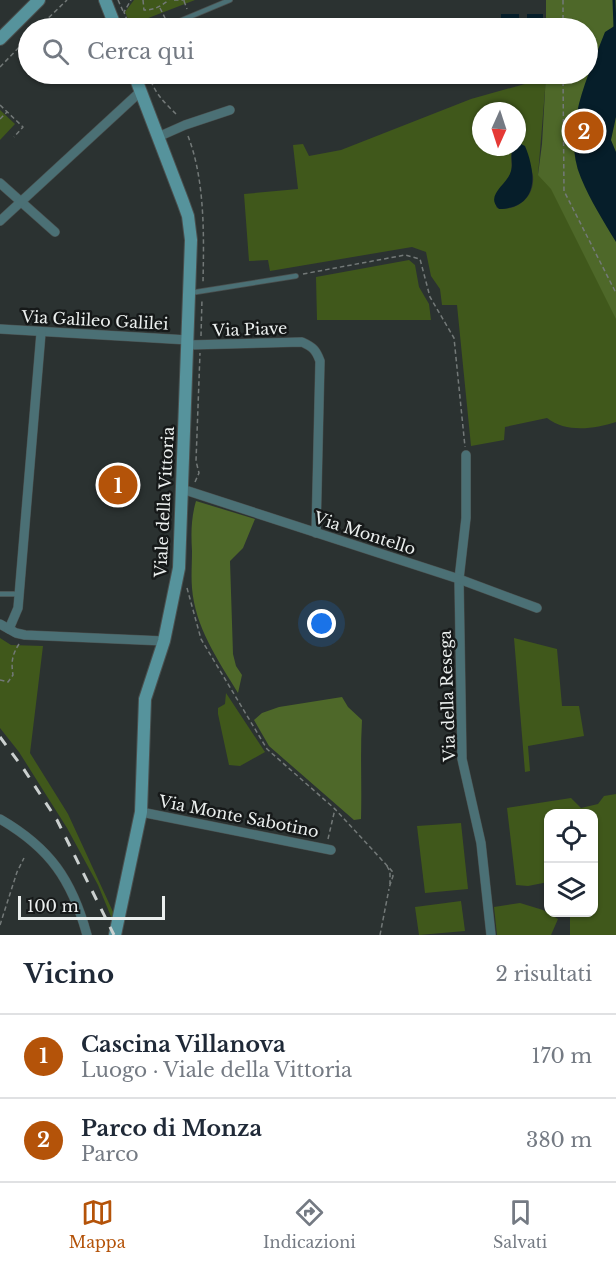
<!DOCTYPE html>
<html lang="it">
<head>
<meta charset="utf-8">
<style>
  body { margin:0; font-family:"Libre Baskerville",serif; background:#f2f2f3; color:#1f2937 }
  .controls { position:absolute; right:18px; bottom:18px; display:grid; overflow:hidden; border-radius:12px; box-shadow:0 2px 4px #0004 }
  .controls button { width:54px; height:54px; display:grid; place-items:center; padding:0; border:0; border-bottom:2px solid #e0e1e3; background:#fff; color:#1f2937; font:30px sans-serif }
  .compass { position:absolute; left:472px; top:102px; width:54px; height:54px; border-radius:50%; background:#fff; box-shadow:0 2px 4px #0004; rotate:183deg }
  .scale { position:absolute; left:18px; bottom:15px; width:147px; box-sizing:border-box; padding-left:6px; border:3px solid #ebefee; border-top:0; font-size:16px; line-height:21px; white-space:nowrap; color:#ebefee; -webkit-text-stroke:4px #161919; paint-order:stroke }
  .you { position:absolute; left:322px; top:624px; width:21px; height:21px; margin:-15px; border:4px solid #fff; border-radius:50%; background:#1a73e8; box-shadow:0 0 0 9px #1a73e833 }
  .badge { display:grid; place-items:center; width:39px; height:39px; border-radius:50%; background:#b45309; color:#fff; font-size:20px; font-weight:700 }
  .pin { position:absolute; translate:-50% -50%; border:3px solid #fff; box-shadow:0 2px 6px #0006 }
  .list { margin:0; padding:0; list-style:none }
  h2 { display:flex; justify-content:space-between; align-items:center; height:78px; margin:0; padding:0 24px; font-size:26px }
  h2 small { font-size:20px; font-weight:400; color:#747a83 }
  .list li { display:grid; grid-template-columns:39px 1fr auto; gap:18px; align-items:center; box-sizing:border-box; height:84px; padding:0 24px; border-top:2px solid #e0e1e3 }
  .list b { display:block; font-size:22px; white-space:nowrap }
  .list p { margin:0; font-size:20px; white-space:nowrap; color:#747a83 }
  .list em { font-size:20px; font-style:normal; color:#747a83 }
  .icon { flex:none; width:33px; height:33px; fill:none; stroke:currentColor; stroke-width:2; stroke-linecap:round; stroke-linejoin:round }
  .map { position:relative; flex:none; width:616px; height:935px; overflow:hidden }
  .search { position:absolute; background:#fff; box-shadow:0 2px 4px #0004; left:18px; right:18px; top:18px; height:66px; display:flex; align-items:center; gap:15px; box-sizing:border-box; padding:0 21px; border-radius:33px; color:#747a83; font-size:22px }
  .sheet { height:246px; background:#fff }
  nav { display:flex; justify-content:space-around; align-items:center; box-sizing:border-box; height:84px; border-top:2px solid #e0e1e3; background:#fff; font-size:16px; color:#747a83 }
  nav a { display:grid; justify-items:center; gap:3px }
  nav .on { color:#b45309 }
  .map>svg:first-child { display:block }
</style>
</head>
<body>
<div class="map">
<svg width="616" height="935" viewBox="0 0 616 935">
  <rect width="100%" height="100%" fill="#2b3231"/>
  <g fill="#40581b" fill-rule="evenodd">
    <path d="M134,0H195L138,22L140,28H132L125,12Z"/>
    <path d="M616,0V422C594,429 566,433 547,418L505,427L504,440L471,446L457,305H442L440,289L431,276L426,252L412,247L270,271L268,260L249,261L244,194L298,189L293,145L303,144L309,156L341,150L471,99L546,78L538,175L588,74V28ZM481,111H517V145L521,144C524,154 532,166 533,176C535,197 517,212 497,208C490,191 505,188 510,175C514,165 508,156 514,147H481Z"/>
    <path d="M0,110L15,124L0,140Z"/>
    <path d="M409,260L415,265L419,287L429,304L431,320H317L316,277Z"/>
    <path d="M0,638L11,645L43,646L30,753L68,814L114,914L112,919L98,885L67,828L19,752L0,728Z"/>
    <path d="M514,638L557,649L562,706H579L584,736L528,746L530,771L525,772Z"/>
    <path d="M226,693L265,752L240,766L229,765L218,714V708L225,704Z"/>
    <path d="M616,794V935H570V913L594,912V814H548V882L528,886L516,885L507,808L571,798L581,808L598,804L604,796Z"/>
    <path d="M461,823L468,889L425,893L417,826Z"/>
    <path d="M461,901L465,931L419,935L415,907Z"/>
    <path d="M520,903L543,910L558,919L551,935H497L494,907Z"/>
  </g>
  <g fill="#4e6829">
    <path d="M546,0H616V319L551,189L538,175L542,144L546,74H588V28H546Z"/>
    <path d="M196,501L255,519L243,548L230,561L233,654L236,666L242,675L238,693C218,660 195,627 192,588C191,576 192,564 192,551C191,534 191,518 196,501Z"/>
    <path d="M342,697L348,707L362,720C360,753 362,786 361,819L354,820L269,746L254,720L262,713L279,707Z"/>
  </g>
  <g fill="#061e2a">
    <rect x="501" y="14" width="18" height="14"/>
    <rect x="527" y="14" width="16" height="14"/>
    <path d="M616,25V117L611,140L616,152V242C604,222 590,200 581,178C561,130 588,76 605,32Z"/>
    <path d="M521,144L525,146C537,175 538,208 499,209C484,195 508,184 511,171C514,162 509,156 514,147H517V145Z"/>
  </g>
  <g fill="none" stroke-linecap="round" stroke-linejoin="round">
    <path stroke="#061e2a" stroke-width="3" d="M614,0L615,28"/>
    <g stroke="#4a504f" stroke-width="6">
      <g id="lane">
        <path d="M163,28L230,0"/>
        <path d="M190,293L296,276"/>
        <path d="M0,594H20"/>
      </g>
    </g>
    <g stroke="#4a504f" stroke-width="10">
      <g id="street">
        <path d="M158,137L185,125L230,110"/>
        <path d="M0,183L55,232"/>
        <path d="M0,221L141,91"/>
        <path d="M0,329L188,340"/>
        <path d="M188,345L302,342C313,347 316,350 320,361L316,533"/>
        <path d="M466,455V518L459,579L462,759L481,843L491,935"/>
        <path d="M182,489L459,579L537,608"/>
        <path d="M0,624L16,633L25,635L164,641"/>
        <path d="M9,629L18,608L41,333"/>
        <path d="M141,812L331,850"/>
        <path d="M0,819C50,848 72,880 87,935"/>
      </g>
    </g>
    <g stroke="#4a504f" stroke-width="14">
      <g id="secondary">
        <path d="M105,0L116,28"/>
        <path d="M0,39L39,0"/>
        <path d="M115,935L141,812L145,699L164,641L179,568L191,240L188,216L183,202L134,74"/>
      </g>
    </g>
    <g stroke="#737978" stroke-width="1.5" stroke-dasharray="4.5 3" stroke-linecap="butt">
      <path d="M118,0L123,11"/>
      <path d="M143,0L144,10C155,10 161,6 169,0"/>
      <path d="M174,0H185"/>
      <path d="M563,0V28"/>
      <path d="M184,1L187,9"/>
      <path d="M160,8L166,20"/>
      <path d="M38,28L67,0"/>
      <path d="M130,28L124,12L131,0"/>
      <path d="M0,67L28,38"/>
      <path d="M148,74C156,95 162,100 178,116"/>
      <path d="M563,74L564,191L616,293"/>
      <path d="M0,105L23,127L14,137"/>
      <path d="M0,119L7,112"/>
      <path d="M188,136C205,180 204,235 203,282"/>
      <path d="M303,274L405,255L420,259L430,297L454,338L465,447"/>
      <path d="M201,336L202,299"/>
      <path d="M195,482L199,473L196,461L200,353"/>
      <path d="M187,588L201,639L267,749L335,809L392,871L393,876L389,888"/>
      <path d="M0,680L8,682L13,675C11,662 12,655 19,644"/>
      <path d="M328,839L335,809"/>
      <path d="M387,866L390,872V884"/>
      <path d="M0,925L17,872L24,858"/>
      <path d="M380,935L389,889"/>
    </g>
    <use href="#lane" stroke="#4b7075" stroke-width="4.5"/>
    <use href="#street" stroke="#4b7075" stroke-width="9"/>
    <use href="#secondary" stroke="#56939c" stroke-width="12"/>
    <path stroke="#cbd0cf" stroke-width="3" stroke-dasharray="10 10" stroke-linecap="butt" d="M0,737L23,768L57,820L114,935"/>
  </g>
  <g text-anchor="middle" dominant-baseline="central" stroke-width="5" stroke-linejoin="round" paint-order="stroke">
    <g font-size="16" fill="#ebefee" stroke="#161919">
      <text transform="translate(95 320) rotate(3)">Via Galileo Galilei</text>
      <text transform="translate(250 329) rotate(-2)">Via Piave</text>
      <text transform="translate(164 502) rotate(-87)">Viale della Vittoria</text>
      <text transform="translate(365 533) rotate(18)">Via Montello</text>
      <text transform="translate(447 696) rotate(-92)">Via della Resega</text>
      <text transform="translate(239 816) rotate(11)">Via Monte Sabotino</text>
    </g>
  </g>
</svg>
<div class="controls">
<button><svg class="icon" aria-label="locate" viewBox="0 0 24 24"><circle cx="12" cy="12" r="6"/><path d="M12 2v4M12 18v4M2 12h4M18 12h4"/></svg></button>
<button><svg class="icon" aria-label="layers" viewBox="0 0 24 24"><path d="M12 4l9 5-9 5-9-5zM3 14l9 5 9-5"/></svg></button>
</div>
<svg class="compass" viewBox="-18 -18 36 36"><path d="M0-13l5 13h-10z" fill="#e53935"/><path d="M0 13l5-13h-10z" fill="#747a83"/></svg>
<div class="scale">100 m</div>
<div class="you"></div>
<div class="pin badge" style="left:118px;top:485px">1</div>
<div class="pin badge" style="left:584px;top:131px">2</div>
<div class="search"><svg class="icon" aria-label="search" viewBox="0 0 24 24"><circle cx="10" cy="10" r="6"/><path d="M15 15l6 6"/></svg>Cerca qui</div>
</div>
<section class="sheet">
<h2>Vicino<small>2 risultati</small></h2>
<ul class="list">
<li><span class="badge">1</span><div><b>Cascina Villanova</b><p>Luogo · Viale della Vittoria</p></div><em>170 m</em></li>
<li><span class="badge">2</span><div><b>Parco di Monza</b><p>Parco</p></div><em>380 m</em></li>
</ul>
</section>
<nav>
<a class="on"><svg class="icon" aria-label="map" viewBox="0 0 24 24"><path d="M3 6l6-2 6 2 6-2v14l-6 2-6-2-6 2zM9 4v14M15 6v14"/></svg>Mappa</a>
<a><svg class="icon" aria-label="directions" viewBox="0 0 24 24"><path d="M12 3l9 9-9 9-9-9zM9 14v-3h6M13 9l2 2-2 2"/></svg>Indicazioni</a>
<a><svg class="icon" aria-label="saved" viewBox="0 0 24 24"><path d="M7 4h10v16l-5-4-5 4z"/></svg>Salvati</a>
</nav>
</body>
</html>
